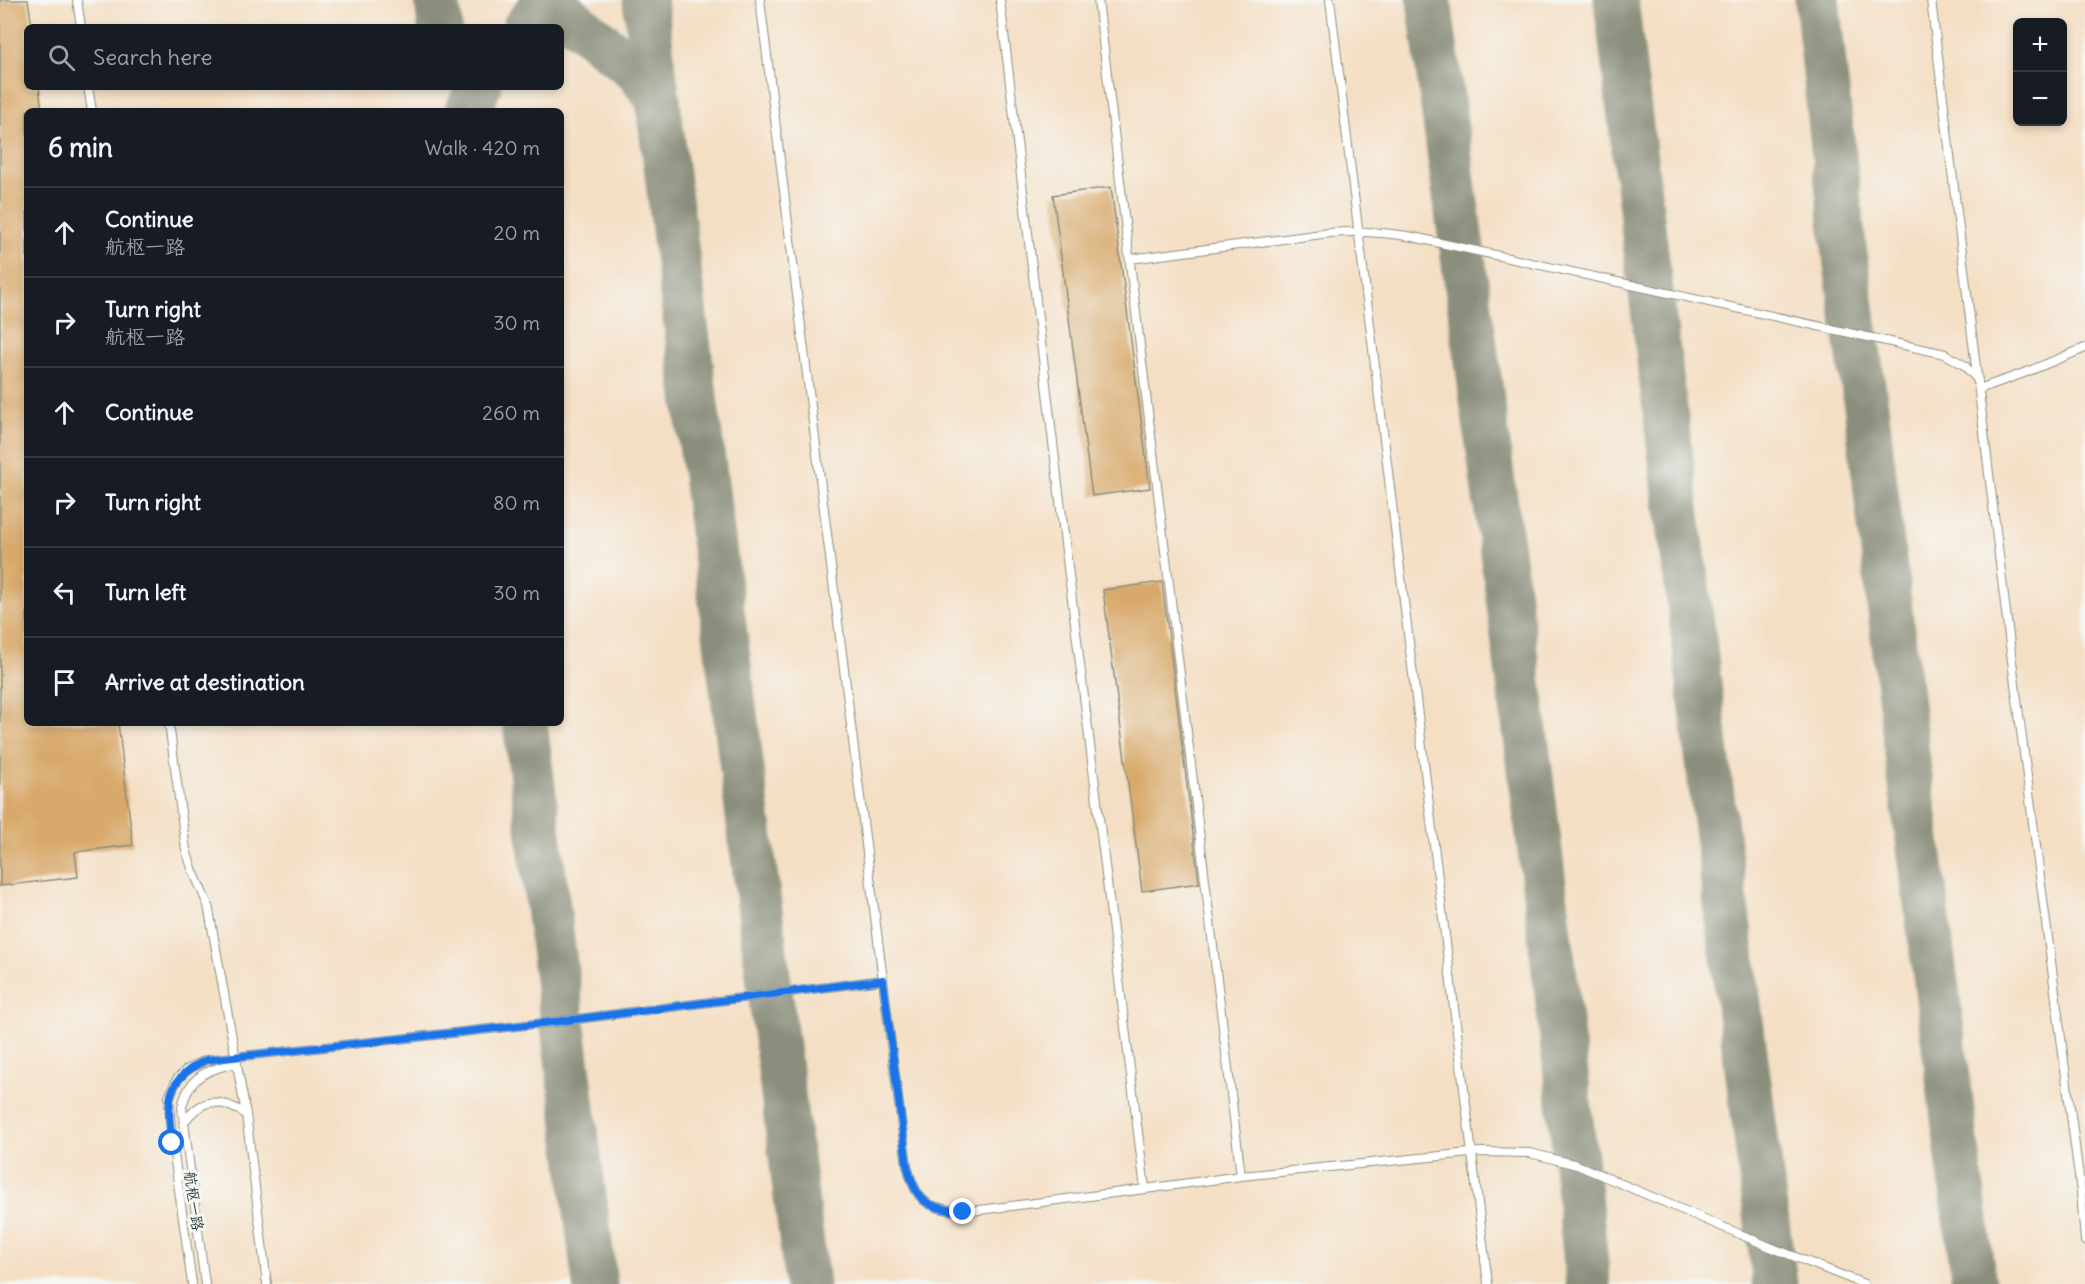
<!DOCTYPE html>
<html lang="en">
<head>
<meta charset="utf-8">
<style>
  body { margin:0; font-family:Delius,"LXGW WenKai TC",sans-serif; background:#242831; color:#f1f3f6 }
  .controls { position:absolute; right:18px; top:18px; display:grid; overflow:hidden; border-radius:9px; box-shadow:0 3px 9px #0003 }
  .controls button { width:54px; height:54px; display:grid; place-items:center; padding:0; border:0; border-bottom:2px solid #363941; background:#171b24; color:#f1f3f6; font:30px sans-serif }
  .stop { position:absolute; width:18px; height:18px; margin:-14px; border:4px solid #1a73e8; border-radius:50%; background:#fff }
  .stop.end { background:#1a73e8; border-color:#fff; box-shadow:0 2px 6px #0008 }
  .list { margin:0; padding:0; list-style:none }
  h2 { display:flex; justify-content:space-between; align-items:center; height:78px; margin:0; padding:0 24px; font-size:26px }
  h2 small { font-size:20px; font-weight:400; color:#9ea1a6 }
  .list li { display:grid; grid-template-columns:39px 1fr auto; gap:18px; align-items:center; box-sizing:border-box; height:90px; padding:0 24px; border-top:2px solid #363941 }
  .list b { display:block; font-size:22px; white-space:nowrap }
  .list p { margin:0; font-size:20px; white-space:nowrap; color:#9ea1a6 }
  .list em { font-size:20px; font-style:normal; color:#9ea1a6 }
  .icon { flex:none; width:33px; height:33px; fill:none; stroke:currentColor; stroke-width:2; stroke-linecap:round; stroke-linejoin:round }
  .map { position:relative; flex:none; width:2085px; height:1284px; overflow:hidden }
  .search { position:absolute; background:#171b24; box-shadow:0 3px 9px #0003; left:24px; top:24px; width:540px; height:66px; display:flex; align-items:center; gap:15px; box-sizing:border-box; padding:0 21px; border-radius:9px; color:#9ea1a6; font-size:22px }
  .panel { position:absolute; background:#171b24; box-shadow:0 3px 9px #0003; left:24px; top:108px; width:540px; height:618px; border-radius:9px }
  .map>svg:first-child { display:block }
</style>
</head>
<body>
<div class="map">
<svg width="2085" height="1284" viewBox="0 0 2085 1284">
  <rect width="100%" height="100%" fill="#f6f6f2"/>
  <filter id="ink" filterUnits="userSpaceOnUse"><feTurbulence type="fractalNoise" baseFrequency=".0167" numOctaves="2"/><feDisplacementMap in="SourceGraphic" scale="12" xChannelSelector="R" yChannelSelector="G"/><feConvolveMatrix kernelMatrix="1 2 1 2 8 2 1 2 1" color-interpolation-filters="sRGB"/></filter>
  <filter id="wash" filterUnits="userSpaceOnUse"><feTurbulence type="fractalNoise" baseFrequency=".008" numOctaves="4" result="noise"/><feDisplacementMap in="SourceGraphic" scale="24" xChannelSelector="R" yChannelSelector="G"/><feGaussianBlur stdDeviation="1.35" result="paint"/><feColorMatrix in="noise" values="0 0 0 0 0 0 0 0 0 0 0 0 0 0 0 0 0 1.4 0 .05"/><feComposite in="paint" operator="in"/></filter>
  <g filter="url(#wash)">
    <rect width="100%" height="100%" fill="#f4dfc4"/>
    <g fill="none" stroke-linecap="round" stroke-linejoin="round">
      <g stroke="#8a8e7c" stroke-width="45">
        <path d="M437,0L440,27"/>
        <path d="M548,0L636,70L658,99"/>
        <path d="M645,0L807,1284"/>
        <path d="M1429,0C1485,428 1546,855 1588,1284"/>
        <path d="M1616,0L1675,493L1695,648L1711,789L1775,1284"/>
        <path d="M1817,0L1846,265L1866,406L1904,730L1974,1284"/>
        <path d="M525,27L546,0"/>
        <path d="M467,111L479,87"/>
        <path d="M525,723L595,1284"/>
      </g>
    </g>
    <g id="blocks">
      <g fill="#d8a96b">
        <path d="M0,0H28L32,27H27V87H39L42,111H27V723H118L133,845L75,852L78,877L0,886Z"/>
        <path d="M1111,187L1150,488L1092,496L1053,195Z"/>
        <path d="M1162,582L1199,883L1142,891L1103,590Z"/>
      </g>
    </g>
  </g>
  <g filter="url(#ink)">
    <use href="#blocks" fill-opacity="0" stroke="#8a8e7c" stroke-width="1.5"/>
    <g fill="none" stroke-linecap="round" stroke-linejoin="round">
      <g stroke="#8a8e7c" stroke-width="10">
        <g id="service">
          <path d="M77,0L81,27"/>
          <path d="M760,0L892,1052L907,1165C916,1202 926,1208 963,1212L1145,1189"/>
          <path d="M1000,0L1066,551L1145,1189L1241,1176L1480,1152L1530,1153L1577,1165L1770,1247L1864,1284"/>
          <path d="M1098,0L1241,1176"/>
          <path d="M1330,0L1488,1284"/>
          <path d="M1931,0L2012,661L2081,1192L2085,1241"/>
          <path d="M88,87L92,111"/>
          <path d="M1130,259L1330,233C1358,231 1384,232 1413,237L1945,354L1964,365L1978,380"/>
          <path d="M1979,389L2024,373L2085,348"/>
          <path d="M169,723L186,850L193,871L208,905L229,1021L246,1114L267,1284"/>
          <path d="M183,1124C202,1096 219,1098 246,1114"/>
          <path d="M192,1284L171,1132L169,1097L177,1079L186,1070L206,1060L562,1021L883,980"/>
          <path d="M205,1284L182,1107C189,1076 207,1069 237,1063"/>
        </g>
      </g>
      <use href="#service" stroke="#fff" stroke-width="8"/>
    </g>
  </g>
  <g fill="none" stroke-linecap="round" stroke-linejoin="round" filter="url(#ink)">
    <path stroke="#1a73e8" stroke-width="8" d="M172,1143C167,1102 164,1080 206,1060L562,1021L883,980L907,1165C916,1202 926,1208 963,1212"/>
  </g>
  <g text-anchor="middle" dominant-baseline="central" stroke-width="6" stroke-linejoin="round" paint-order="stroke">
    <g font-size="15" fill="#1f3d34" stroke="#f6f6f2">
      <text transform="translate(194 1201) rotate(82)">航枢一路</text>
    </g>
  </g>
</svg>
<div class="controls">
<button>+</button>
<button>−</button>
</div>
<div class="stop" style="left:172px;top:1143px"></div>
<div class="stop end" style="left:963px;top:1212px"></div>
<div class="search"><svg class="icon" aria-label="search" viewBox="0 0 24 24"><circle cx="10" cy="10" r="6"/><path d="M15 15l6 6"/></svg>Search here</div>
<section class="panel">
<h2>6 min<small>Walk · 420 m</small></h2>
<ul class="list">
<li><svg class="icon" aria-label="ahead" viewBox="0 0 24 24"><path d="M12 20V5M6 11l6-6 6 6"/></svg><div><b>Continue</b><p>航枢一路</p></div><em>20 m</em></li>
<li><svg class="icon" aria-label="right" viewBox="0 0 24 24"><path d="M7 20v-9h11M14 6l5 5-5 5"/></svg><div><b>Turn right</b><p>航枢一路</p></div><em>30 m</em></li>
<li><svg class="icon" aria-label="ahead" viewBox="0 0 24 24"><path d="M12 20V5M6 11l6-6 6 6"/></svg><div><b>Continue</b></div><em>260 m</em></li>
<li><svg class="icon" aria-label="right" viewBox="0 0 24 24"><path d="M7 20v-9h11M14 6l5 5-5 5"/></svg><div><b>Turn right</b></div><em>80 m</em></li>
<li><svg class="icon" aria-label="left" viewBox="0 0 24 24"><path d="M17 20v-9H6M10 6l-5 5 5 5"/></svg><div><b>Turn left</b></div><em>30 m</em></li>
<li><svg class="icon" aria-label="arrive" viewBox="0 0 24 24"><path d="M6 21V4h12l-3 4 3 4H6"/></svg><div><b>Arrive at destination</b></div></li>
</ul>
</section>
</div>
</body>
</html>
